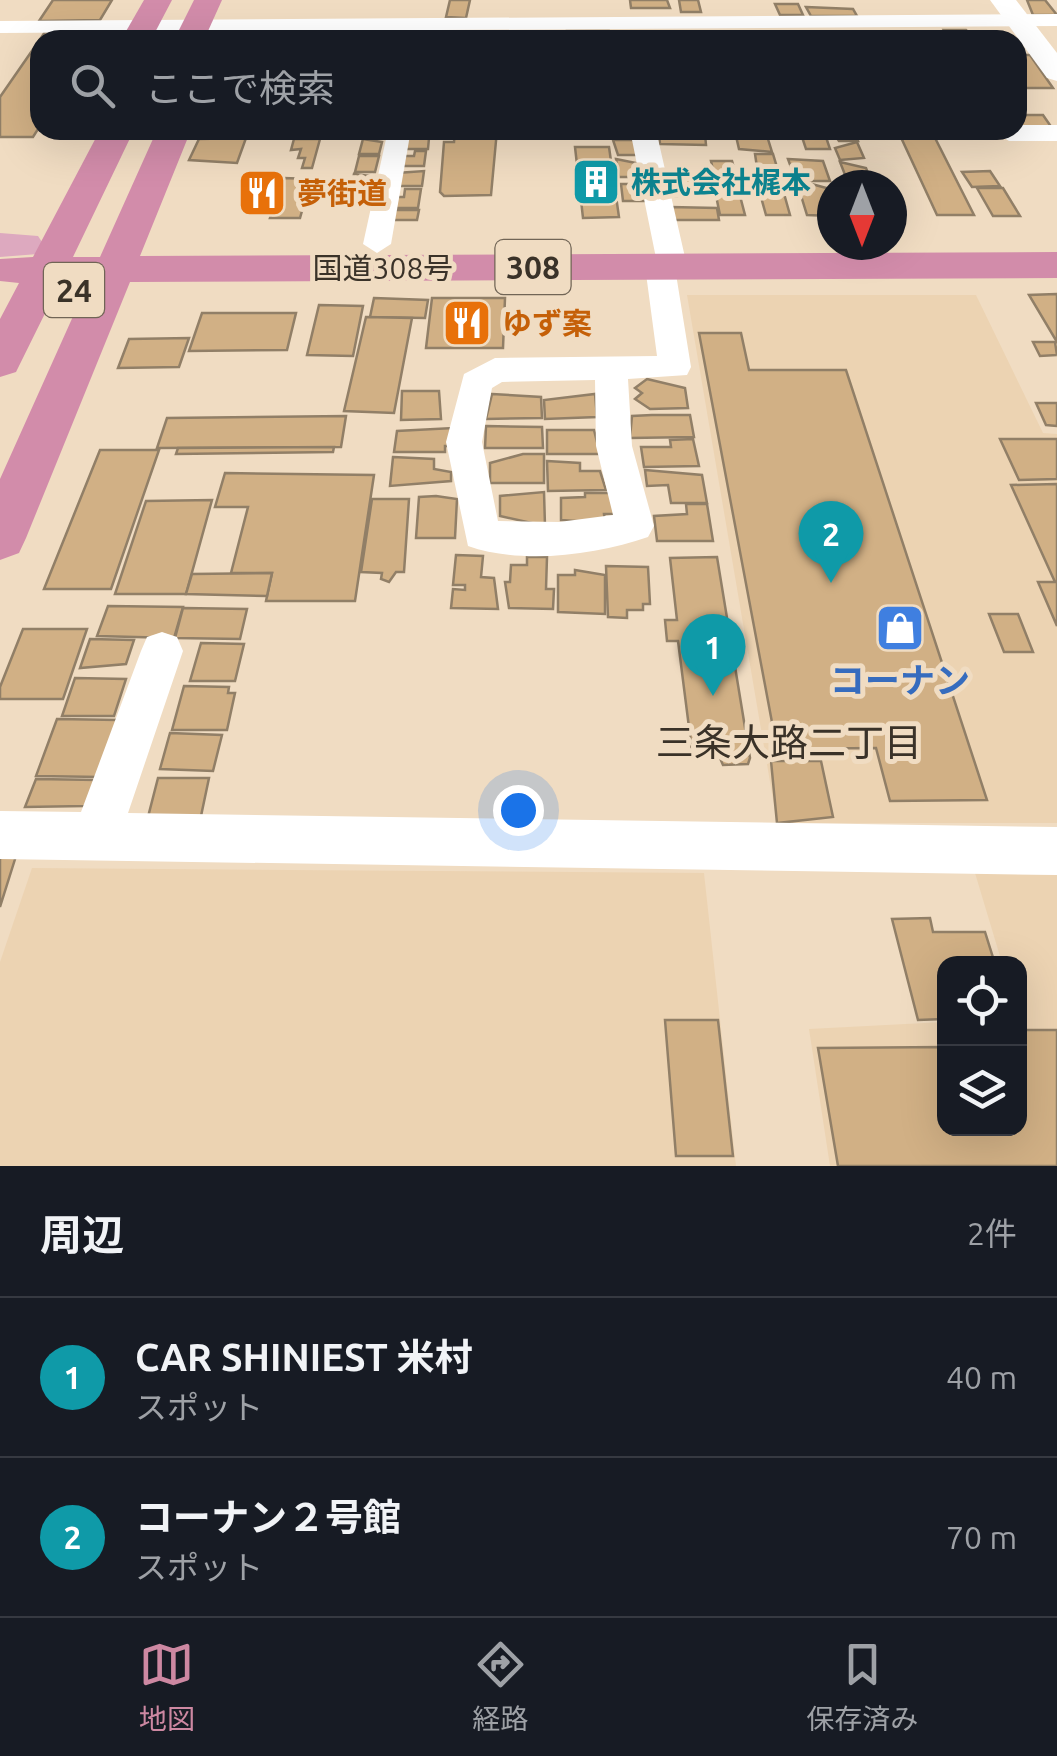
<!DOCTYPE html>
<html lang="ja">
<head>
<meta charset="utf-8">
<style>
  body { margin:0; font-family:Ubuntu,"Noto Sans JP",sans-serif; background:#242831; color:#f1f3f6 }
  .controls { position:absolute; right:30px; bottom:30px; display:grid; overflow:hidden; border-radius:20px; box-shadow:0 10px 40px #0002 }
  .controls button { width:90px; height:90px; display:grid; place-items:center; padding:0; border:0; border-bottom:2px solid #363941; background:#171b24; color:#f1f3f6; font:50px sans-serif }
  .compass { position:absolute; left:817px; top:170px; width:90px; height:90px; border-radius:50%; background:#171b24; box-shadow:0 10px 40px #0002; rotate:180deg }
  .you { position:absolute; left:518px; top:810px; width:35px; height:35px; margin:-25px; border:8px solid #fff; border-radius:50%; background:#1a73e8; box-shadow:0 0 0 15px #1a73e833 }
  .badge { display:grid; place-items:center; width:65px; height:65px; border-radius:50%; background:#cd88a2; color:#fff; font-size:32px; font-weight:700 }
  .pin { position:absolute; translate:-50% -82px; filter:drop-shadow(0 2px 5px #0008) }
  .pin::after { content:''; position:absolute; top:52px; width:35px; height:30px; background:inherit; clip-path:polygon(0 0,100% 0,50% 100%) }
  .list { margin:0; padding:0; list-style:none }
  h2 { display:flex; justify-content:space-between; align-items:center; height:130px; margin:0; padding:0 40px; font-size:42px }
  h2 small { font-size:32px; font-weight:400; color:#9ea1a6 }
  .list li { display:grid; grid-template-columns:65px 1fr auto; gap:30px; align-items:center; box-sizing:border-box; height:160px; padding:0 40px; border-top:2px solid #363941 }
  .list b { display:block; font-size:38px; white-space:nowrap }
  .list p { margin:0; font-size:32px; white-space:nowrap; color:#9ea1a6 }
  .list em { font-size:32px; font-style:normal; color:#9ea1a6 }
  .icon { flex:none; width:55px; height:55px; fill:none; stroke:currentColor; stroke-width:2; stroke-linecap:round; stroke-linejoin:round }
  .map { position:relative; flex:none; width:1057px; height:1166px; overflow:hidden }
  .search { position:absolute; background:#171b24; box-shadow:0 10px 40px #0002; left:30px; right:30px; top:30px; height:110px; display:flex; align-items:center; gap:25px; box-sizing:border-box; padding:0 35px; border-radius:30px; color:#9ea1a6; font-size:38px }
  .sheet { height:450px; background:#171b24 }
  nav { display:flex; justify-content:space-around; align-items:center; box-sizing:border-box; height:140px; border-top:2px solid #363941; background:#171b24; font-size:28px; color:#9ea1a6 }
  nav a { display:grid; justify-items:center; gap:5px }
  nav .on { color:#cd88a2 }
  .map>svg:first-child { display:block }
</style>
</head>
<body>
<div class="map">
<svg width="1057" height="1166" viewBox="0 0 1057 1166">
  <rect width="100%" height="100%" fill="#f0dcc2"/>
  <g fill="#ecd3b2">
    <path d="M687,295H976L1043,433L1057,434V823H777Z"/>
    <path d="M32,868L704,873L736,1166H0V962Z"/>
    <path d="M975,873L1057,875V1166H830L809,1029L944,1022V1128H1020V964L1002,963Z"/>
  </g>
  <g fill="#d1b085" stroke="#917f67" stroke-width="2.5">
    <path d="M53,0H112L100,20L39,21Z"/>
    <path d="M450,0H470L466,18L446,17Z"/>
    <path d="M630,0H667L670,8H631Z"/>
    <path d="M679,0H698L701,12H681Z"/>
    <path d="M1027,0H1045L1057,15H1033Z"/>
    <path d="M775,4H798L803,15H780Z"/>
    <path d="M806,7L853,9L857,16H811Z"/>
    <path d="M944,30H966L976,40H951Z"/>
    <path d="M104,31L99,40H40V126L33,137H0V97L45,32Z"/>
    <path d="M567,31H609L614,40H568Z"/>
    <path d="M1017,55H1030L1053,88H1017Z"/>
    <path d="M1017,115H1043L1052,128H1017Z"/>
    <path d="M308,130H361V136L307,138Z"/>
    <path d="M455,130H497L491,195L444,196L440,192L444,142H454Z"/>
    <path d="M831,130H853L858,141H839Z"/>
    <path d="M898,131L932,132L974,215H937Z"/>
    <path d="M659,133L705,134L706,145L660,144Z"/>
    <path d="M736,136H767L772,152L739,149Z"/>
    <path d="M802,137H826L830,149H806Z"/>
    <path d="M246,138L237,163L189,160L199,139Z"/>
    <path d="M404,138H429L428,149H402Z"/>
    <path d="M294,139H320L312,168H302L305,158H298L301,149L291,150Z"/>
    <path d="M363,139L382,142L379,154H359Z"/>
    <path d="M613,140H635L637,155H618Z"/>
    <path d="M857,142L864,158L840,160L835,148Z"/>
    <path d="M575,147H609L619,217L583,218Z"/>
    <path d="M415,151H426L424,166H399L401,156H414Z"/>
    <path d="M755,154H773L779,174H758Z"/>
    <path d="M359,156H379L375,172H355Z"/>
    <path d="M616,159L641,164L643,177H619Z"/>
    <path d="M788,159L823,161L830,181H796Z"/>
    <path d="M711,161H732L736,175H727L729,184H716Z"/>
    <path d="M840,162L866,168L873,185H849Z"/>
    <path d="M424,171L422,186H395L397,173Z"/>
    <path d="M990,171L1000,186L972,187L962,172Z"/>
    <path d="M354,174L379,177L376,188H351Z"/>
    <path d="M670,177L707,181L711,195L673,196Z"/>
    <path d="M272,178L265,200H250L257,179Z"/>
    <path d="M283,178L311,179L300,218H270Z"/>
    <path d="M808,183L830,189L832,216L807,215L799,189H809Z"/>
    <path d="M621,184H647L649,201H623Z"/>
    <path d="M714,186H737V191H726L727,195L740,196L745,215H720Z"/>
    <path d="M977,188H1003L1020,216H993Z"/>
    <path d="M405,189H421L418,208H391L393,197H404Z"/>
    <path d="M349,190L372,195L369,207H346Z"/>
    <path d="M759,190H783L790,215H766Z"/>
    <path d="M670,207L717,208L719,220H672Z"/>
    <path d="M393,210H419L417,220H391Z"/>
    <path d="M1057,294V342L1029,295Z"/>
    <path d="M374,298L428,300L425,318L370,317Z"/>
    <path d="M432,298H505L503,348H426Z"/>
    <path d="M319,305L363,306L353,356L307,355Z"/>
    <path d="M202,313H296L287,350L189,351Z"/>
    <path d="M366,317L412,318L394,413L344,411Z"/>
    <path d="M699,333H741L749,370H846L987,800L890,801L876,748L777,749Z"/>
    <path d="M189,338L179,367L118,368L129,339Z"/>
    <path d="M1033,342H1055L1057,355L1040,356Z"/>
    <path d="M647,379L685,388L688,408L650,409L635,399L642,393L635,388Z"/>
    <path d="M402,391H439L441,419L401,420Z"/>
    <path d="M492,394L541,397L542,418L486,419Z"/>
    <path d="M595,394L597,417L545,419L544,400Z"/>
    <path d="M1036,403H1057V426L1046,425Z"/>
    <path d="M652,415H690L694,437L630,438L632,416Z"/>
    <path d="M346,416L341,447L157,448L167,418Z"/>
    <path d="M486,426L542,427L543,448H485Z"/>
    <path d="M453,428L451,446H445V452H394L397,431Z"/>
    <path d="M547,430H594L600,454H547Z"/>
    <path d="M693,439L699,466L644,467L641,447H671L670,440Z"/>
    <path d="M1000,439H1057V479L1019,480Z"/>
    <path d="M334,447L333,452L176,454L178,448Z"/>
    <path d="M100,450H159L111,589H44Z"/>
    <path d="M523,454H544V483H490V463Z"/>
    <path d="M393,457L434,459V469L451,472V481L390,486Z"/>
    <path d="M547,461L580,463V471H600L606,490L548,491Z"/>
    <path d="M645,470L702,475L707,503H671L668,485L647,486Z"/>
    <path d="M225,473L374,475L355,601H266L272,573H231L248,507H215Z"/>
    <path d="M1057,484V626L1038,582H1055L1011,485Z"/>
    <path d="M544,492L545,526L500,516V496Z"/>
    <path d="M585,493H614L615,514H604L605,523L561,520V498L585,497Z"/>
    <path d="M436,496L457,499L455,538H416L419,497Z"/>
    <path d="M372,499H409L404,572H396L389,582L381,579L382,573L361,572Z"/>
    <path d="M212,500L186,594H115L146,501Z"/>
    <path d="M686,504H707L713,541H657L654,516L687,514Z"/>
    <path d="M456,555L483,556L481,577L494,578L498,609L451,608L453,589L465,590V585H453Z"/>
    <path d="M527,557H547L546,589H554L553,609L509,608L505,582H510L511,565H527Z"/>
    <path d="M717,557L750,758L748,764L723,765L717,751H692L678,641H667L665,620H677L670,558Z"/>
    <path d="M606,566L648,567L650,604H643V610H627V618L608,617Z"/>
    <path d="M575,570L605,575V614L558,612V575H575Z"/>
    <path d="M272,573L267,596L186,594L192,574Z"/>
    <path d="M108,606L183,607L174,638L97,636Z"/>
    <path d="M183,608L247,609L240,639L175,638Z"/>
    <path d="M989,614H1018L1033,652H1004Z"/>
    <path d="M23,629H87L63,699H0V687Z"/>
    <path d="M90,639L134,640L126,664L80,668Z"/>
    <path d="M201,643L244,644L235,681H190Z"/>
    <path d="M75,678L126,679L114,716H62Z"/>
    <path d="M184,686L229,687L228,693H235L227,730H172Z"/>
    <path d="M57,719L119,720L101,777L36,776Z"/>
    <path d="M170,733L222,735L213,771L160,769Z"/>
    <path d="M771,761H821L833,817L777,823Z"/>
    <path d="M158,778H209L201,816L148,817Z"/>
    <path d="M36,779L98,780L85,806L25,807Z"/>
    <path d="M16,856L0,907V857Z"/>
    <path d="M930,918L933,932H985L995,964H944V1019L918,1020L892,919Z"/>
    <path d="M665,1020H718L733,1156H676Z"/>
    <path d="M1020,1030H1057V1166H838L818,1048L944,1047V1128H1020Z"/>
  </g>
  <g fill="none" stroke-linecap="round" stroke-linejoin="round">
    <g fill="#fff" fill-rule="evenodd">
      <path d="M1057,14V26L0,33V21Z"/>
      <path d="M1017,125H1057V141H1009L996,133L1017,130Z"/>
      <path d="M388,130H406L410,135L391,244L377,253L363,244Z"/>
      <path d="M630,130H656L687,266L676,274L691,367L687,375L628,379L632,446L654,526L648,537C596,555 522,565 468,546L446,442L464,374L495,358L657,356L645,266L656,258ZM595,380L596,446L613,515L559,522L498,521L482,442L492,388L502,382Z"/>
      <path d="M162,632L177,637L183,651L128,813L1057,827V875L0,859V811L81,812L141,651L147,637Z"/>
    </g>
    <path fill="#fff" fill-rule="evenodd" d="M990,0H1016L1057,53V81L1047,78Z"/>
    <path fill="#dda9bf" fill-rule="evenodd" d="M0,233L38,236L44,245L38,254L0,257Z"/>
    <g fill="#d28caa" fill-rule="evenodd">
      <path d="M144,0H172L151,40H121Z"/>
      <path d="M194,0H222L204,40H174Z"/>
      <path d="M100,130H134L73,257H100L157,130H191L140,256L1057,252V278L130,282L26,538L19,553L0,560V479L88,283H60L16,372L0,377V319L19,283L0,281V259L33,257Z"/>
    </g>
  </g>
  <defs>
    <g id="building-square" transform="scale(2.5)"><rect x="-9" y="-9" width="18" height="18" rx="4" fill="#0f9aa8" stroke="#f0dcc2"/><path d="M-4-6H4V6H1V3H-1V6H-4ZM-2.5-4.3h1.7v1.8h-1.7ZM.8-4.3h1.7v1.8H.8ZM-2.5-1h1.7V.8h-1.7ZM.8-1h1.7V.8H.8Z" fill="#fff"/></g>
    <g id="restaurant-square" transform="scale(2.5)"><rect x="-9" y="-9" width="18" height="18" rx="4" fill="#e8710a" stroke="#f0dcc2"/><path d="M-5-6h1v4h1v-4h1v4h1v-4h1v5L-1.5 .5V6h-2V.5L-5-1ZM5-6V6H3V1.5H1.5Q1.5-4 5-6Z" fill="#fff"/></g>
    <g id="shop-square" transform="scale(2.5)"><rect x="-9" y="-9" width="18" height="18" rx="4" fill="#3f7fe0" stroke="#f0dcc2"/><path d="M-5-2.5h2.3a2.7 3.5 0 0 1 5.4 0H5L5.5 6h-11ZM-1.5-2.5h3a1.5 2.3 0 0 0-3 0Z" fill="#fff"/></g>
  </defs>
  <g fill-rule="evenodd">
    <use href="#building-square" x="596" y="182"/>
    <use href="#restaurant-square" x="262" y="193"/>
    <use href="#restaurant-square" x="467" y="323"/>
    <use href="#shop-square" x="900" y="628"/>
  </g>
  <g text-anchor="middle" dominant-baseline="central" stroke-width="10" stroke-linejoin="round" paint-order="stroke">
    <g font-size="30" font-weight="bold" fill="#0d838f" stroke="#f0dcc2" text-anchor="start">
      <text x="631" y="182">株式会社梶本</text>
    </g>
    <g font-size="30" font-weight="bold" fill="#c56008" stroke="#f0dcc2" text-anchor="start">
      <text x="297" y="193">夢街道</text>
      <text x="502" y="323">ゆず案</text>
    </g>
    <g font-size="30" fill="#3a3228" stroke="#f0dcc2">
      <text x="383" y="268">国道308号</text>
    </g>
    <g fill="#f0dcc2" stroke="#716556" stroke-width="2.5">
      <rect x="495.5" y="240" width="75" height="54" rx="8"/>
      <rect x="44" y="263" width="60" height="54" rx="8"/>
    </g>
    <g font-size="32" font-weight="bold" fill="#3a3228">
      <text x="533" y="267">308</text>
      <text x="74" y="290">24</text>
    </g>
    <g font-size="35" font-weight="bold" fill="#366cbe" stroke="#f0dcc2">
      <text x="900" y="680">コーナン</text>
    </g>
    <g font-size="38" fill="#3a3228" stroke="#f0dcc2">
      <text x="789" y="742">三条大路二丁目</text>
    </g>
  </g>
</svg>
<div class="controls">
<button><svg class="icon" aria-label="locate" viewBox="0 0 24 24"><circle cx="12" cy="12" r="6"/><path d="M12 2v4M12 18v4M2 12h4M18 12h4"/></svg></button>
<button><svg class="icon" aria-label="layers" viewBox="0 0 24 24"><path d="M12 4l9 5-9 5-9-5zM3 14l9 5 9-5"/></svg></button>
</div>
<svg class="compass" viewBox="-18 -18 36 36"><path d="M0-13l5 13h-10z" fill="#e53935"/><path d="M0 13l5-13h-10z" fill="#9ea1a6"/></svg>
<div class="you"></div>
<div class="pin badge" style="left:713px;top:696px;background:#0f9aa8">1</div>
<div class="pin badge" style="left:831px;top:583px;background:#0f9aa8">2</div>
<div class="search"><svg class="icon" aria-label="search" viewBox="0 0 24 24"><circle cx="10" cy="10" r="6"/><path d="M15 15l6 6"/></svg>ここで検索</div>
</div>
<section class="sheet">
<h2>周辺<small>2件</small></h2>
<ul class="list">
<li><span class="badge" style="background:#0f9aa8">1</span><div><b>CAR SHINIEST 米村</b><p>スポット</p></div><em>40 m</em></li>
<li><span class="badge" style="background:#0f9aa8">2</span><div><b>コーナン２号館</b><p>スポット</p></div><em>70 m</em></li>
</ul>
</section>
<nav>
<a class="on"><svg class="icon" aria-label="map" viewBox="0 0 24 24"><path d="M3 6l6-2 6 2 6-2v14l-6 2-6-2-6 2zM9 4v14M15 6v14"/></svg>地図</a>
<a><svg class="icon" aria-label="directions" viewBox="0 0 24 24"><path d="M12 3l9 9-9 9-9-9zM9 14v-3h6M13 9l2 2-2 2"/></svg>経路</a>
<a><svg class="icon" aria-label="saved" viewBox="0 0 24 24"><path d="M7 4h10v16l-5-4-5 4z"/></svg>保存済み</a>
</nav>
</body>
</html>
